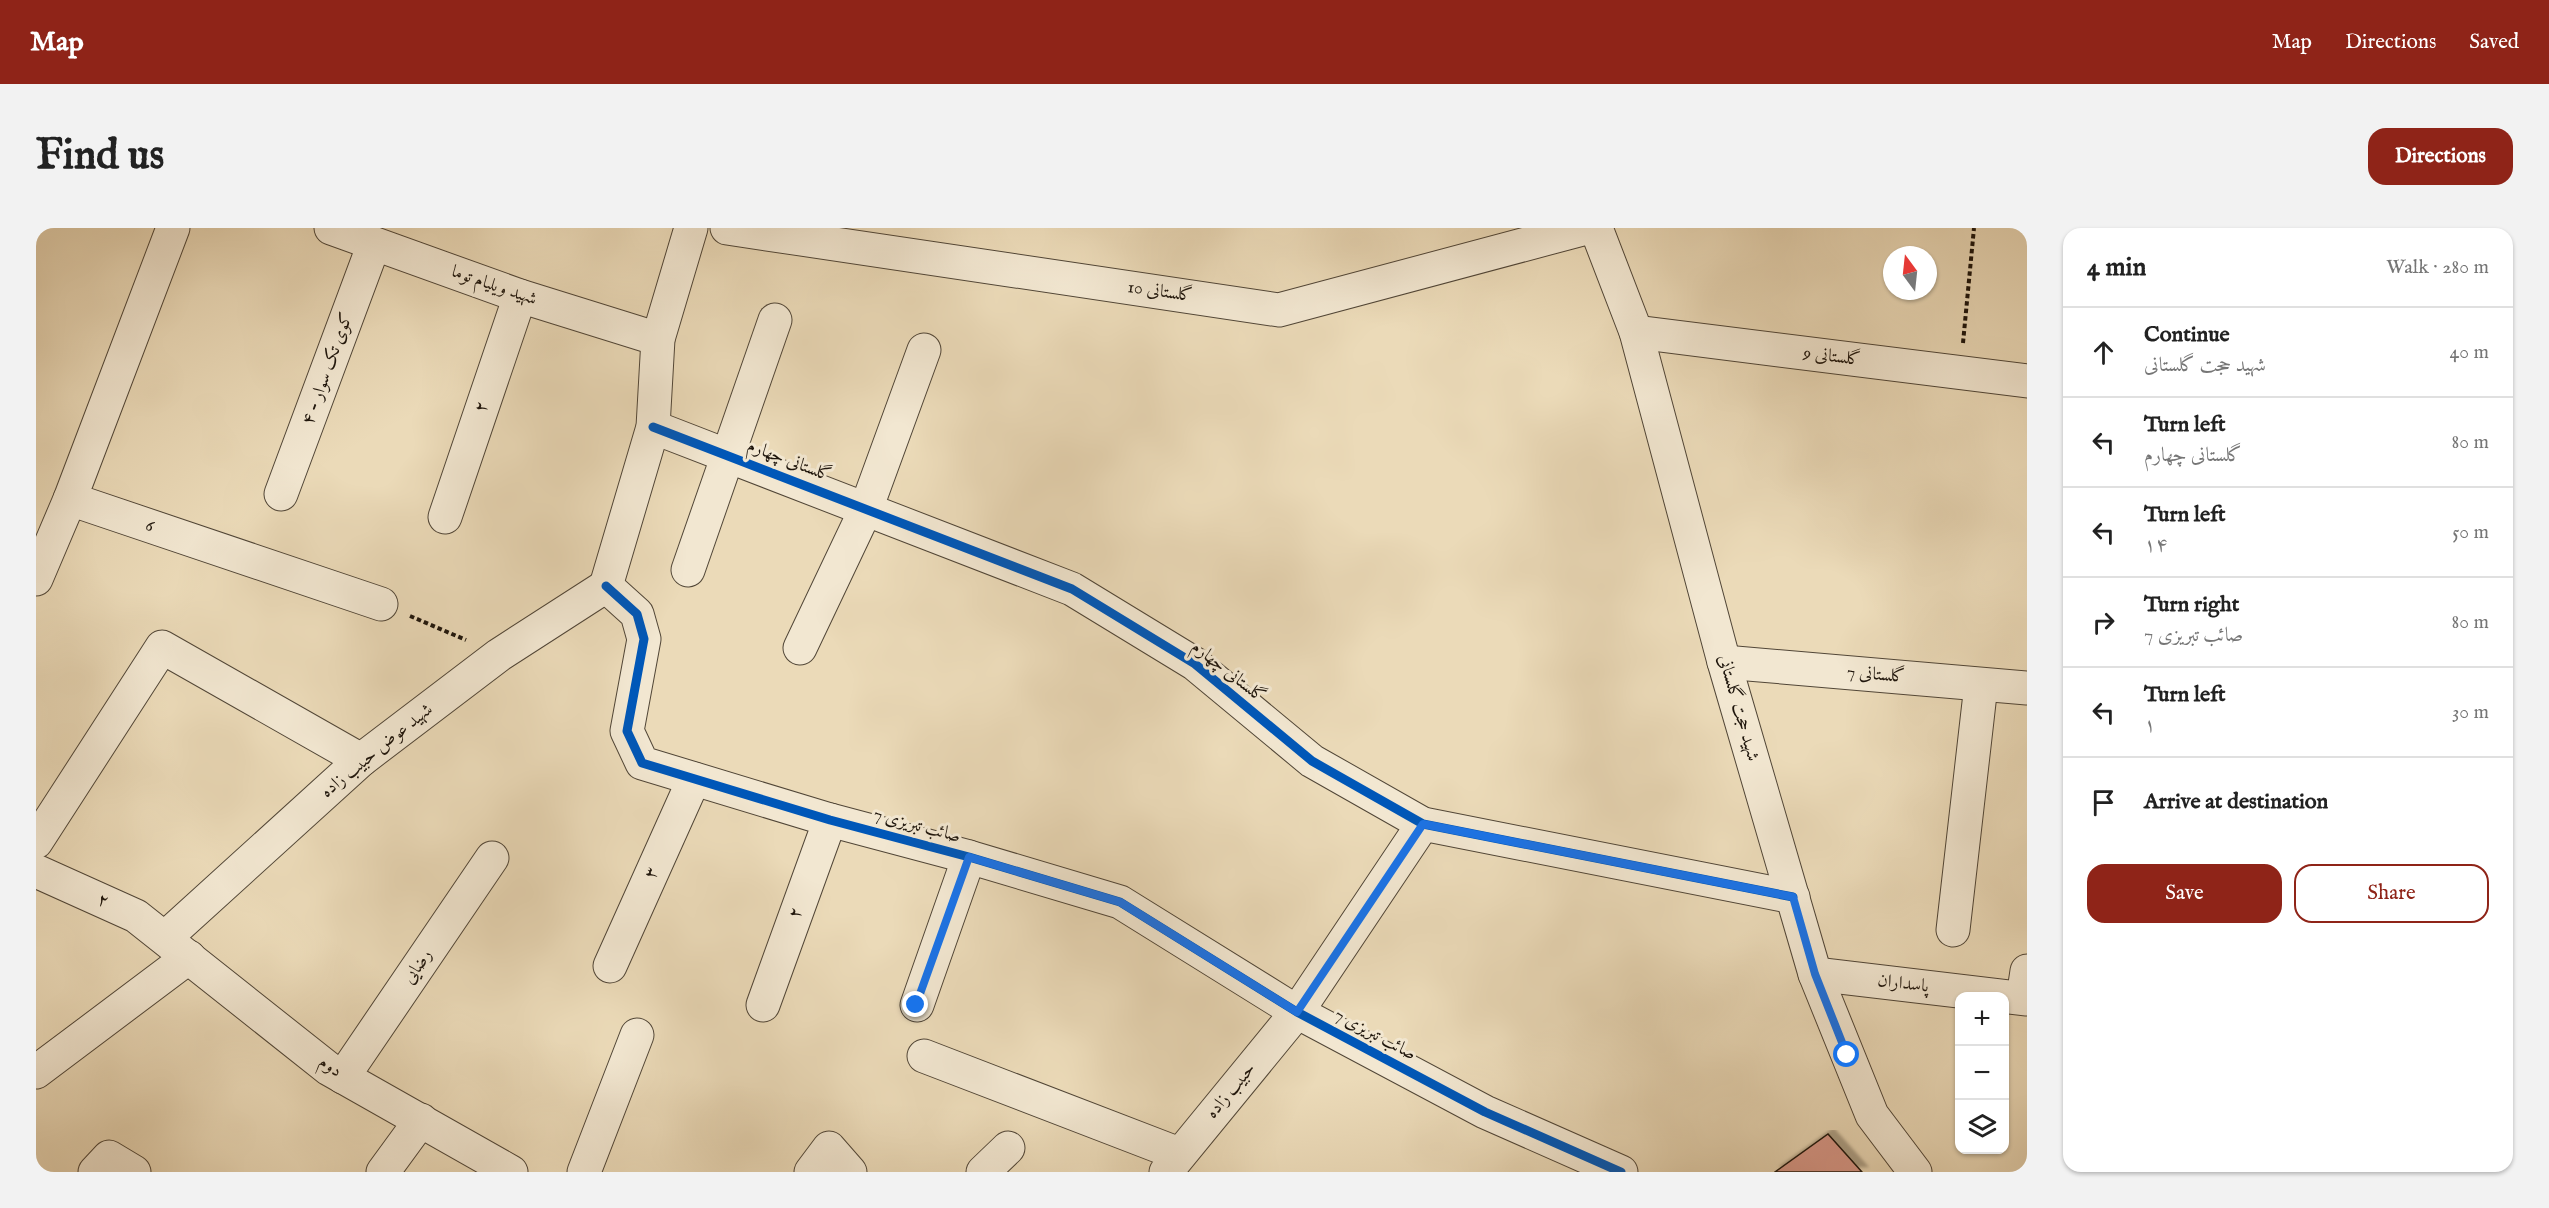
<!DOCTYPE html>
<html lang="en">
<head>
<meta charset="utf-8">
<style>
  body { margin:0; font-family:"IM FELL English",Amiri,serif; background:#f2f2f2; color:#222 }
  .controls { position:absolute; right:18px; bottom:18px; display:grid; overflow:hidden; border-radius:12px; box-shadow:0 2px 4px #0004 }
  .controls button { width:54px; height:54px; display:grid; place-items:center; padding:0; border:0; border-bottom:2px solid #e0e0e0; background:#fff; color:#222; font:30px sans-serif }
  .compass { position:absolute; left:1847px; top:18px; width:54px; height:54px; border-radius:50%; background:#fff; box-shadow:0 2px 4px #0004; rotate:345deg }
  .stop { position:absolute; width:18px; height:18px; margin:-14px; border:4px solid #1a73e8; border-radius:50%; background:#fff }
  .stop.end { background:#1a73e8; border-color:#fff; box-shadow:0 2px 6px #0008 }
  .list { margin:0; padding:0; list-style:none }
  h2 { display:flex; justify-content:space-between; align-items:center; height:78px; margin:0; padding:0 24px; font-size:26px }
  h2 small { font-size:20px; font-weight:400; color:#767676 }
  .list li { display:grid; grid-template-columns:39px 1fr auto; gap:18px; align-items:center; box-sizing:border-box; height:90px; padding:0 24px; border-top:2px solid #e0e0e0 }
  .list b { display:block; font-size:22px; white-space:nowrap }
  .list p { margin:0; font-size:20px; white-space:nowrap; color:#767676 }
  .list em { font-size:20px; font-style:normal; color:#767676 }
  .actions { display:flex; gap:12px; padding:18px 24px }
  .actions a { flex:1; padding:14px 0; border:2px solid #8f2418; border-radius:18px; text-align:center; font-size:21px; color:#8f2418 }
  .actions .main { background:#8f2418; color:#fff }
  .icon { flex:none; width:33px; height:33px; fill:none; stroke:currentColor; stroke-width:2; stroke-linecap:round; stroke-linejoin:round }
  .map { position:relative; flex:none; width:1991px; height:944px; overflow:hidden; border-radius:18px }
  header { display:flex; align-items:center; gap:36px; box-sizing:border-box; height:84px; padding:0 30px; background:#8f2418; color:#fff }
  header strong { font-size:28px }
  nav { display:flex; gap:33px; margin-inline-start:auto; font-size:21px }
  .intro { display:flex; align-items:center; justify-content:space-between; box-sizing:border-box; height:144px; padding:0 36px }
  h1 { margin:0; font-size:42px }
  .button { padding:15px 27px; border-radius:18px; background:#8f2418; color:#fff; font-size:21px; font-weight:700 }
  main { display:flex; gap:36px; padding:0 36px }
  aside { flex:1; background:#fff; border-radius:18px; box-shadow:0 2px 4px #0004 }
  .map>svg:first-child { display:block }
</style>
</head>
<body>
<header>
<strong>Map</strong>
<nav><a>Map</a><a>Directions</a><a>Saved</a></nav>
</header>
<div class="intro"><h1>Find us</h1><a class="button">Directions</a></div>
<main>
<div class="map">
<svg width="1991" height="944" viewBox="0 0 1991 944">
  <defs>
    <filter id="shadow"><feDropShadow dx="5.5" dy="-5.5" stdDeviation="1.5" flood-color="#0004"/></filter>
  </defs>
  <rect width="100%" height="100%" fill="#ebdab8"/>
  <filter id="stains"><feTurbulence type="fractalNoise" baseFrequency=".00333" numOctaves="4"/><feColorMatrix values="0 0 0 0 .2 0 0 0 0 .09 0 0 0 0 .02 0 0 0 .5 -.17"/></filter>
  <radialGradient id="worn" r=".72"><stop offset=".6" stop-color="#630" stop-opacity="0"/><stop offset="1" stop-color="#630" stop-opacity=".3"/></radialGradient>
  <path fill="#d9998a" stroke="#1e150c" stroke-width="1.5" filter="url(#shadow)" d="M1792,906L1826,944H1739Z"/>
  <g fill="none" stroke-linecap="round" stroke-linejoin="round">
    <g stroke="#514637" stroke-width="35">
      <g id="minor">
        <path id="s1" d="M137,0L34,271L345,376"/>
        <path d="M295,0L484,68L622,111"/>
        <path d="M691,0L1243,82L1550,0"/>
        <path d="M1560,0L1600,104L1688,434L1779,746L1836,887L1879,944"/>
        <path d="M1600,104L1991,153"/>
        <path d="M617,199L1036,361L1159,436L1276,533L1387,596L1757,669"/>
        <path d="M245,266L338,16"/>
        <path d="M409,289L484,68"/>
        <path d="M652,342L739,92"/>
        <path d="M0,351L34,271"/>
        <path d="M570,358L601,386L608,411L591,503L606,535L794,592L933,629L1084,674L1261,784L1449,884L1585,944"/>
        <path d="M570,358L617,199L622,111L655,0"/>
        <path d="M764,420L830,281L888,122"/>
        <path d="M1688,434L1991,460"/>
        <path d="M0,614L126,419L325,532"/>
        <path d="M0,643L100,688L293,841L475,944"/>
        <path d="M1917,702L1945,457"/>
        <path d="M129,710L325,532L463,427L570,358"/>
        <path d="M574,738L658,551"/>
        <path d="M1779,746L1991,771"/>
        <path d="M1987,770L1991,743"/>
        <path d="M727,777L794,592"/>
        <path d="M881,777L933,629"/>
        <path d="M888,828L1143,926"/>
        <path d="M0,844L153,729"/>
        <path d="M307,849L456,630"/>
        <path d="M59,944L73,929L98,944"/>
        <path d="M347,944L385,892"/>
        <path d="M548,944L601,807"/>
        <path d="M775,944L793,920L814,944"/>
        <path d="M947,944L972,920"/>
        <path d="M1130,944L1261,784L1387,596"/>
      </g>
    </g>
    <g stroke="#1e150c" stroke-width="4" stroke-dasharray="4.5 3" stroke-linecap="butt">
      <path d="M1927,115L1938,0"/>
      <path d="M374,388L430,412"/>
    </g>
    <use href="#minor" stroke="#f2e7d1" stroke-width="33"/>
    <g stroke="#f2e7d1" stroke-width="13">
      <g id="cycleway">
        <path d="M617,199L1036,361L1159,436L1276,533L1387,596L1757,669"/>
        <path d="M570,358L601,386L608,411L591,503L606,535L794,592L933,629L1084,674L1261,784L1449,884L1585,944"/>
      </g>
    </g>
    <use href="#cycleway" stroke="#0057b8" stroke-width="9"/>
  </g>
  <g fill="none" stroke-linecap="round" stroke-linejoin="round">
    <path stroke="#1a73e8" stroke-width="8" d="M880,777L933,629L1084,674L1261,784L1387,596L1757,669L1779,746L1811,827"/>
  </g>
  <g text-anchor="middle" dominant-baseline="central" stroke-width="6" stroke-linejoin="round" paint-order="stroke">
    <g font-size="18" fill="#1e150c" stroke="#f2e7d1">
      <text transform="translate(458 58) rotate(19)">شهید ویلیام توما</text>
      <text transform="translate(1124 64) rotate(8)">گلستانی 10</text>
      <text transform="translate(1796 129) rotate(7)">گلستانی 9</text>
      <text transform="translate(292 141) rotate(-70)">۴ - کوی تک سوار</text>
      <text transform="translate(446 179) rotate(-71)">۲</text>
      <text transform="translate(753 233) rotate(21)">گلستانی چهارم</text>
      <text stroke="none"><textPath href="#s1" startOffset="374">6</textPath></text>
      <text transform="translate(1192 444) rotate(38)">گلستانی چهارم</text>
      <text transform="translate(1840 447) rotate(5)">گلستانی 7</text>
      <text transform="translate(1702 480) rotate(74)">شهید حجت گلستانی</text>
      <text transform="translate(341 523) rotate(-39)">شهید عوض حبیب زاده</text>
      <text transform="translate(881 598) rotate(15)">صائب تبریزی 7</text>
      <text transform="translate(616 645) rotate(-66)">۳</text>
      <text transform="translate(67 673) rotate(24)">۲</text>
      <text transform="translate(760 685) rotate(-70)">۲</text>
      <text transform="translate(382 739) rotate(-56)">رضایی</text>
      <text transform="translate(1867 756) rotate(7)">پاسداران</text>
      <text transform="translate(1339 807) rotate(28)">صائب تبریزی 7</text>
      <text transform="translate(294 839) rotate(34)">دوم</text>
      <text transform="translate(1195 863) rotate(-50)">حبیب زاده</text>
    </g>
  </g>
  <rect width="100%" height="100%" filter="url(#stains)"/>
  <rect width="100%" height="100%" fill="url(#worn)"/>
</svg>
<div class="controls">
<button>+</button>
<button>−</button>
<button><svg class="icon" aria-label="layers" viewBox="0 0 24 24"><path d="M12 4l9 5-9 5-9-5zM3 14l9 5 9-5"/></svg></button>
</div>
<svg class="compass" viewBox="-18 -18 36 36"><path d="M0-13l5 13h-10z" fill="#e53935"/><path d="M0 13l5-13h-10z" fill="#767676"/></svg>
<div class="stop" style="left:1811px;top:827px"></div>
<div class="stop end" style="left:880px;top:777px"></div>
</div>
<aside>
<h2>4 min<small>Walk · 280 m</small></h2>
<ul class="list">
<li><svg class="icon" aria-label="ahead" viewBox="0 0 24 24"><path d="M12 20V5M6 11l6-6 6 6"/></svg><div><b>Continue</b><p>شهید حجت گلستانی</p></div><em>40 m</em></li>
<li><svg class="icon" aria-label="left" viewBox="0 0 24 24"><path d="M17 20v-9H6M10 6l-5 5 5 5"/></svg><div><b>Turn left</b><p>گلستانی چهارم</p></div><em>80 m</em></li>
<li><svg class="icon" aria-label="left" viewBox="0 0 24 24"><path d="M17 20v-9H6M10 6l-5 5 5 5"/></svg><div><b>Turn left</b><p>۱۴</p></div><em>50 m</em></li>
<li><svg class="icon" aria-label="right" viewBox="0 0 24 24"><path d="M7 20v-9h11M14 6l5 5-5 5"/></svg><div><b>Turn right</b><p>صائب تبریزی 7</p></div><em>80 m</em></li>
<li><svg class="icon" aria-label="left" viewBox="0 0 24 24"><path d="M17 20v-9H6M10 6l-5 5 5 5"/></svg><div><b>Turn left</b><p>۱</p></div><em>30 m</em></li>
<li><svg class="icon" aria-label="arrive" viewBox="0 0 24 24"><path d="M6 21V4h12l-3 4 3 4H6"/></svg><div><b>Arrive at destination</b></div></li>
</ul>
<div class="actions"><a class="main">Save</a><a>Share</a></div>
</aside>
</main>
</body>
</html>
